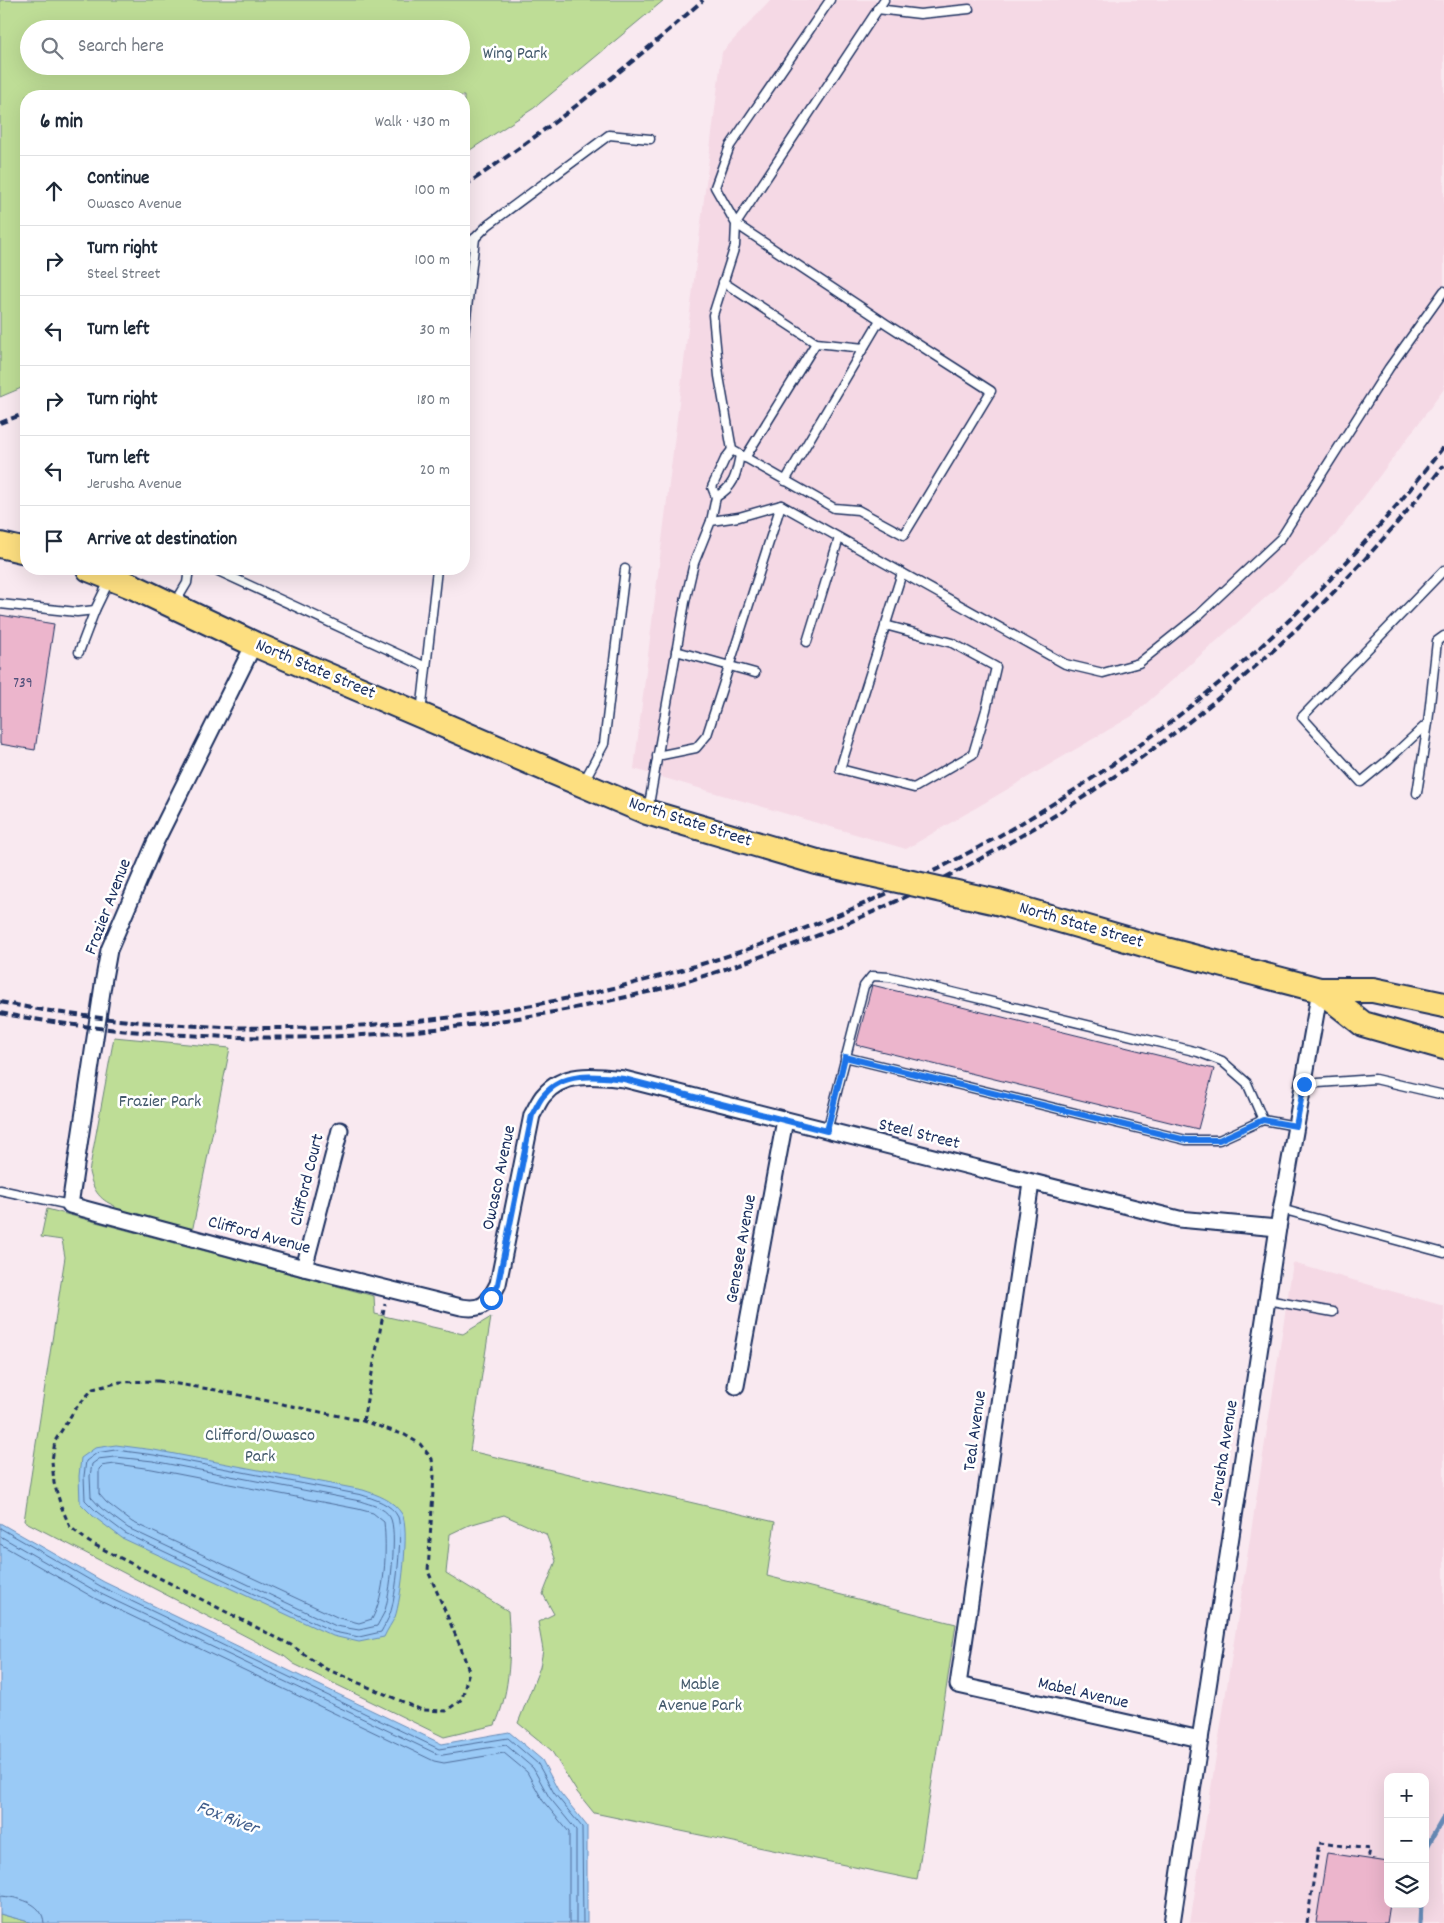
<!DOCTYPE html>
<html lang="en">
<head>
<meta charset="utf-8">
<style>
  body { margin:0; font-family:Dekko,sans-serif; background:#f2f2f3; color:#1f2937 }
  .controls { position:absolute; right:15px; bottom:15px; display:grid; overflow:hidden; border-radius:10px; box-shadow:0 5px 20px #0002 }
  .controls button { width:45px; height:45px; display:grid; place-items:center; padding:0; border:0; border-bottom:1px solid #e0e1e3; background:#fff; color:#1f2937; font:25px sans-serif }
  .stop { position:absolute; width:15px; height:15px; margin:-11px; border:4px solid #1a73e8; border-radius:50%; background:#fff }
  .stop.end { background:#1a73e8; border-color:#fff; box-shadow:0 1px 5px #0008 }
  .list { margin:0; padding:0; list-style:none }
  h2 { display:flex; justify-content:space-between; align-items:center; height:65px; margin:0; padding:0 20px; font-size:21px }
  h2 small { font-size:16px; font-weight:400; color:#747a83 }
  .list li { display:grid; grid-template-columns:32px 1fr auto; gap:15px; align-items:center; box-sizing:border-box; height:70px; padding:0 20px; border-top:1px solid #e0e1e3 }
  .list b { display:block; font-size:19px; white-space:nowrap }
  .list p { margin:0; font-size:16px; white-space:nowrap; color:#747a83 }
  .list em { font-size:16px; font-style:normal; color:#747a83 }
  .icon { flex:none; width:28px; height:28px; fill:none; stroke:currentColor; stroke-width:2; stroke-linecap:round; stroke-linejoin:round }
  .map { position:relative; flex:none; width:1444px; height:1923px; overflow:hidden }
  .search { position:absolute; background:#fff; box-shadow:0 5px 20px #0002; left:20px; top:20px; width:450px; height:55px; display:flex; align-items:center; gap:12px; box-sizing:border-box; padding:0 18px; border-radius:28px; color:#747a83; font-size:19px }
  .panel { position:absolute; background:#fff; box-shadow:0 5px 20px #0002; left:20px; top:90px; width:450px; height:485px; border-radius:20px }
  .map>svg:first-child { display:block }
</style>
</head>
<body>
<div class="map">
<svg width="1444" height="1923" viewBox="0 0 1444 1923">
  <rect width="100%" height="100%" fill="#f9e9f0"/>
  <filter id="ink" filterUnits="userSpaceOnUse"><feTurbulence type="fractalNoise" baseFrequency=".02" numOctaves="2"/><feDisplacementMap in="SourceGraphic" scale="10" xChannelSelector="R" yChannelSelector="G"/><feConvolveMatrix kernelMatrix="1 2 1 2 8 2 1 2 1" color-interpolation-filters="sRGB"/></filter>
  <g filter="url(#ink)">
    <g fill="#f5d9e5" fill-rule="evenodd">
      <path d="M771,0H1444V389L1335,536L1132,716L906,849L634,769L722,52Z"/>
      <path d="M1293,1263L1444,1306V1923H1190ZM1388,1777H1425V1904H1388Z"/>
    </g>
    <g fill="#bedd96" stroke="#6c867a" fill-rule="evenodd">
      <path d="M0,0H664L534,108L464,154V96H26V386L0,397ZM29,29H461V66H29Z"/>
      <path d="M114,1037L230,1048L192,1232L113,1212L115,1206C98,1199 93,1189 89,1172Z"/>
      <path d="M47,1209L374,1296L375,1314L463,1334L491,1317L470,1451L775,1522L767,1576L956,1624L917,1880L594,1813L577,1792L551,1750L518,1723L540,1667L543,1650L538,1622L554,1614L543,1594L556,1561L546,1534L504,1515L469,1525L450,1534L446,1573L508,1611C511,1649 511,1690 495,1725L444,1737L294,1664L284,1656L24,1521L65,1257L62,1240L41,1237Z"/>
      <path d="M0,1914L33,1923H0Z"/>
    </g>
    <g fill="#9acaf6" stroke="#678cb9">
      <path d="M116,1445L154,1450L363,1490C378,1495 393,1500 402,1514C410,1527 401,1601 395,1617C392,1623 387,1630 384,1637L359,1642L333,1636L122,1538L93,1516L80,1503L79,1476L81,1458L95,1448Z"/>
      <path d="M0,1523L104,1582L442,1744L509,1732L542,1760L558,1790L587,1826V1923H33L0,1914Z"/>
    </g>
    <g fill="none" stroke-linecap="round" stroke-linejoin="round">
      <g stroke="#4e6d9b" stroke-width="1">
        <path d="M116,1450L154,1455L362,1495C374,1499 392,1504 398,1517C403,1531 396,1599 390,1614C388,1620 384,1626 381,1632L359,1637L334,1632L125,1533L97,1512L85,1500L84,1476L86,1461L97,1453Z"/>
        <path d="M116,1457L153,1461L360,1501C371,1505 384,1507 390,1517C398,1530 390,1598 384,1613C382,1617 379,1622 377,1626L359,1630L336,1626L128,1528L101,1508L91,1497L90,1476L92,1464L99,1459Z"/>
        <path d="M116,1464L152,1469L358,1509L373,1513L384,1522C387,1550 385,1595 372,1619L359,1623L339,1618L132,1522L106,1502L99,1494V1469L102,1466Z"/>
        <path d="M0,1528L102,1587L439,1749L508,1738L538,1764L554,1793L582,1827L583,1923"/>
        <path d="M0,1536L99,1593L437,1754L443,1755L506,1745L533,1768L549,1797L576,1830V1923"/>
        <path d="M0,1544L96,1599L434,1761L444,1763L504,1753L527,1772L543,1801L569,1832V1923"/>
        <path d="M0,1896C17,1897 43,1902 44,1923"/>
      </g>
      <g stroke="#678cb9" stroke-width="5">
        <path d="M1425,1850L1444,1817"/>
        <path d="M1420,1923L1421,1904"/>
      </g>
    </g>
    <g fill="#ecb5cc" stroke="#1b2f5e">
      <path d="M0,615L54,624L35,750L0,744Z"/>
      <path d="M872,985L1214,1069L1198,1129L856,1045Z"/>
      <path d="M1327,1853L1388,1862V1904H1390L1387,1923H1316Z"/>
    </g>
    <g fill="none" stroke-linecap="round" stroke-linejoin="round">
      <g stroke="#1b2f5e" stroke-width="11">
        <g id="lane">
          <path d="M830,0L730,146L715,187L736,224L888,325L991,391L904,535L858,510L834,508L732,450L719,376L713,315L735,246L736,224L884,0"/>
          <path d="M877,9L920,14L969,9"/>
          <path d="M475,238L488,225L609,135L650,139"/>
          <path d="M464,246L475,238L464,335"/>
          <path d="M723,282L816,343L864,348"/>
          <path d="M745,458L816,343"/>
          <path d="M785,481L880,320"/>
          <path d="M716,497C735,486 736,475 740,455"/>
          <path d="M711,521L716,497L712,487L725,459L732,450"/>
          <path d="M214,569L426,667"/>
          <path d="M175,603L187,583L189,569"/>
          <path d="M0,604L77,612L95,610L109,581"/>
          <path d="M885,625L952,643L996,667L986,710L973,754L914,788L840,769L902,573"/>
          <path d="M807,642L839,538"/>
          <path d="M676,651L755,673"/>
          <path d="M79,652L95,610"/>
          <path d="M421,713L437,569"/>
          <path d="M1428,723L1437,641L1444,636"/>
          <path d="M657,756L696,748L707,735L781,505"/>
          <path d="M583,783L604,744L625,569"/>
          <path d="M1417,793L1428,723L1388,760L1361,782L1302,717L1444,570"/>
          <path d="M648,810L685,602L694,563L711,521L739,517L781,505L1065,664L1103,673L1139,663L1200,614L1281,538L1389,368L1444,291"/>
          <path d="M845,1057L1186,1140H1219L1263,1120L1296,1126"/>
          <path d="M1304,1084L1375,1079L1444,1095"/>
          <path d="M827,1131L864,986L872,976L890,977L1198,1052L1222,1061L1247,1083L1263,1120"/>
          <path d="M0,1190L70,1205"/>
          <path d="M1281,1209L1444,1253"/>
          <path d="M1267,1300L1333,1312"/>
        </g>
      </g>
      <g stroke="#1b2f5e" stroke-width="19">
        <g id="street">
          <path d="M254,644L155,843L109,950L104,978L70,1205L304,1268L461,1307C484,1311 488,1303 498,1284L532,1115C536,1109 539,1100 544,1095C564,1071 596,1076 624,1079L1179,1219L1278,1228"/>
          <path d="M1031,1183L958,1685L1200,1739"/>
          <path d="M304,1268L340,1130"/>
          <path d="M736,1386L785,1120"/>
          <path d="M1172,1923L1278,1228L1320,990"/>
        </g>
      </g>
      <g stroke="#1b2f5e" stroke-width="28">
        <g id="primary">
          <path d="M0,545L26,551"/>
          <path d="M89,569L134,587L254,644L647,812L817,862"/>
          <path d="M997,902L1147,945L1320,990H1373L1444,1005"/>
          <path d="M1320,990L1363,1024L1444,1047"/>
        </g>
      </g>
      <g stroke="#1b2f5e" stroke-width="3" stroke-dasharray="5 4" stroke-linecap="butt">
        <path d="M158,1381L216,1390L363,1421L405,1435L420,1444L432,1459L434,1476L428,1571L461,1648L469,1671L462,1699L446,1711L422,1710L324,1668L291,1645L89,1542L70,1527L61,1506L54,1483L52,1461L55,1441L75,1409L93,1389L120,1382Z"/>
        <path d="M363,1421L385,1304"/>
        <path d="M1307,1923L1319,1843L1370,1849L1368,1859"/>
      </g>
      <use href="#lane" stroke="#fff" stroke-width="8"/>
      <use href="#street" stroke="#fff" stroke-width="15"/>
      <use href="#primary" stroke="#fddf80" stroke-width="24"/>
      <g stroke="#1b2f5e" stroke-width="4" stroke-dasharray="8 4" stroke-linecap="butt">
        <path d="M464,186C548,130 628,68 703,0"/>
        <path d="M0,423L26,413"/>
        <path d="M0,1002C88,1020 179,1027 269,1028C728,1030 1167,813 1444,446"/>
        <path d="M0,1013C78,1028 156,1035 235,1037C377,1041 518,1024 656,990C709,976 760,957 811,938C1059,840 1281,677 1444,465"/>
      </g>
      <g stroke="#1b2f5e" stroke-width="28" stroke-linecap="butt">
        <path id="primary-bridge" d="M817,862L997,902"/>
      </g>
      <use href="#primary-bridge" stroke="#fddf80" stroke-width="24"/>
    </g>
  </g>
  <g fill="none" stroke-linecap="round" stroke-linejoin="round" filter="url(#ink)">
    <path stroke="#1a73e8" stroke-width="6" d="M491,1298L498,1284L532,1115C536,1109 539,1100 544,1095C564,1071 596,1076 624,1079L827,1131L845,1057L1186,1140H1219L1263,1120L1296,1126L1304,1084"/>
  </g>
  <g text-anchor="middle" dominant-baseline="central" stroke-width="5" stroke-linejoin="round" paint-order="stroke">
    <g font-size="15" fill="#4f507a">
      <text x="23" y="684">739</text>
    </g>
    <g font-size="18" fill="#445a6c" stroke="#fff">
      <text x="515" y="54">Wing Park</text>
      <text x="160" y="1102">Frazier Park</text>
      <text x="260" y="1436">Clifford/Owasco<tspan x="260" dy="21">Park</tspan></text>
      <text x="700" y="1685">Mable<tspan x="700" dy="21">Avenue Park</tspan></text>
    </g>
    <g font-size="18" fill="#1b2f5e" stroke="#fff">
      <text transform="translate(315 670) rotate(23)">North State Street</text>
      <text transform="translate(690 823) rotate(18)">North State Street</text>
      <text transform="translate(109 907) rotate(-69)">Frazier Avenue</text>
      <text transform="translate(1081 926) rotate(16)">North State Street</text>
      <text transform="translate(919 1135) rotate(14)">Steel Street</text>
      <text transform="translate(500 1178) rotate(-78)">Owasco Avenue</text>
      <text transform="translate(308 1180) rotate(-76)">Clifford Court</text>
      <text transform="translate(259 1236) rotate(15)">Clifford Avenue</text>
      <text transform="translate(742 1249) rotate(-80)">Genesee Avenue</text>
      <text transform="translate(976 1431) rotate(-82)">Teal Avenue</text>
      <text transform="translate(1225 1453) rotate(-81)">Jerusha Avenue</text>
      <text transform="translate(1083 1694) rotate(13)">Mabel Avenue</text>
    </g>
    <g font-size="19" font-style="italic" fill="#415e8c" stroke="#fff">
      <text transform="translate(227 1819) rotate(21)">Fox River</text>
    </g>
  </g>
</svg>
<div class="controls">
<button>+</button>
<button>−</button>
<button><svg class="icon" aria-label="layers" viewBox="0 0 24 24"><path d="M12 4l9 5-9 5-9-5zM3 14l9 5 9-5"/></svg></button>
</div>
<div class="stop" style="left:491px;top:1298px"></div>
<div class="stop end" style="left:1304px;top:1084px"></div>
<div class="search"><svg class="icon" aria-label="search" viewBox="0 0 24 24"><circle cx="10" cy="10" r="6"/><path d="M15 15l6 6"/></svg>Search here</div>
<section class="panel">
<h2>6 min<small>Walk · 430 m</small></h2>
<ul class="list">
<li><svg class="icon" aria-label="ahead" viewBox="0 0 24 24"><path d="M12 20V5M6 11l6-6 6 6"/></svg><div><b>Continue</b><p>Owasco Avenue</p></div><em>100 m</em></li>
<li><svg class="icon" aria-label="right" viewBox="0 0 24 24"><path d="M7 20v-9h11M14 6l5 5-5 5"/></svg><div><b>Turn right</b><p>Steel Street</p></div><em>100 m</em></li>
<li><svg class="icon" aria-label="left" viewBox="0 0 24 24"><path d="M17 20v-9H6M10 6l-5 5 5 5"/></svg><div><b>Turn left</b></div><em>30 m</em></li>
<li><svg class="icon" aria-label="right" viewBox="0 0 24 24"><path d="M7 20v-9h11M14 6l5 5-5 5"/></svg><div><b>Turn right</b></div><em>180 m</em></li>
<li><svg class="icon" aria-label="left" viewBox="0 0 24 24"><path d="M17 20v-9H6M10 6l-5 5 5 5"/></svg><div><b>Turn left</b><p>Jerusha Avenue</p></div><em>20 m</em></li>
<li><svg class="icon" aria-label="arrive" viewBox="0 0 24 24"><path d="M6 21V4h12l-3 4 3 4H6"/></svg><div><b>Arrive at destination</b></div></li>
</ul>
</section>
</div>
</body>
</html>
